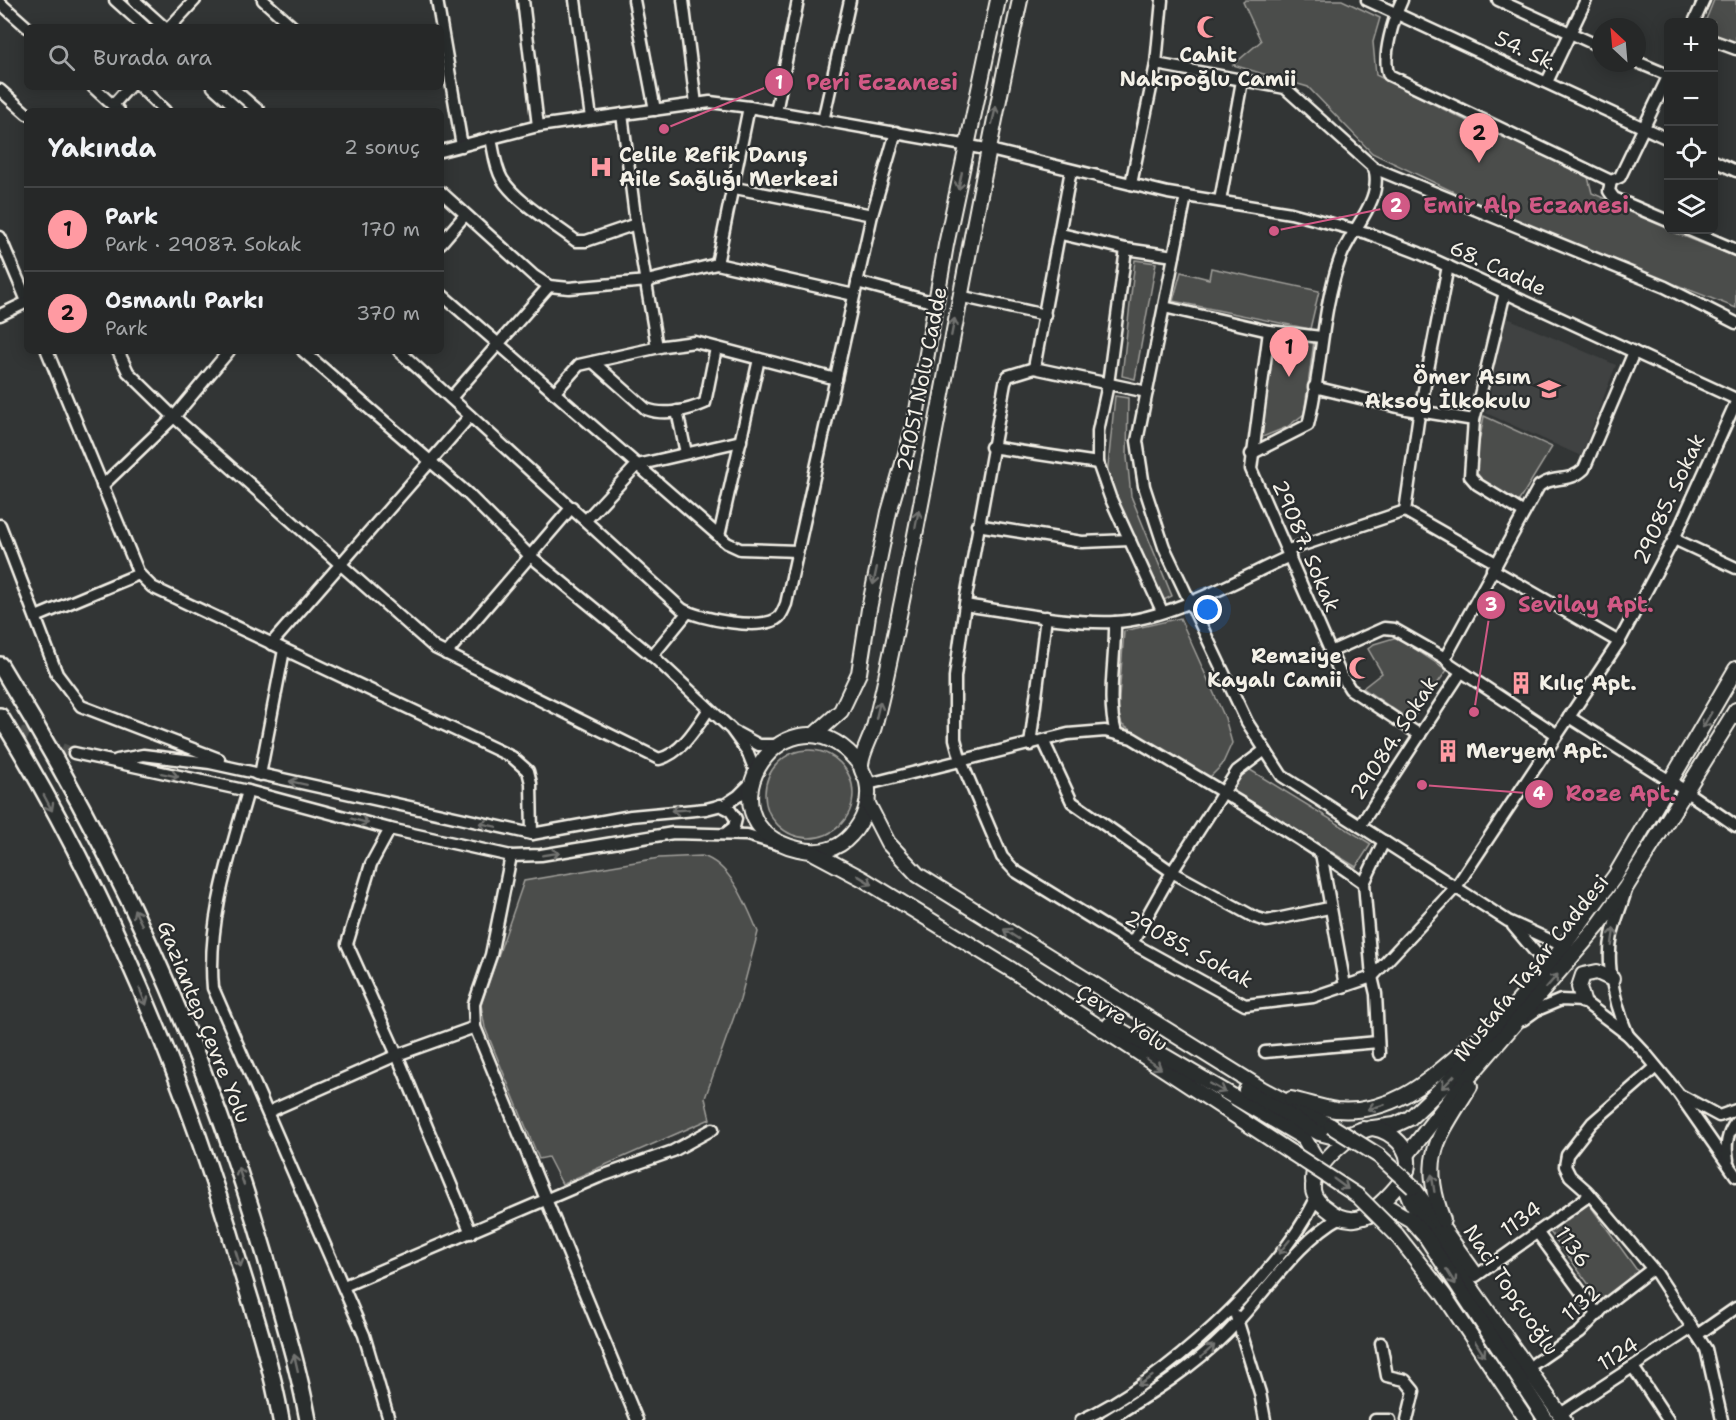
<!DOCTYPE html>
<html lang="tr">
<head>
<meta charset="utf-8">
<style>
  body { margin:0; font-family:"Shantell Sans",sans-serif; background:#323434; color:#f1f3f6 }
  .controls { position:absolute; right:18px; top:18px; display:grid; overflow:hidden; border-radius:9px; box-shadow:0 3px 15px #0003 }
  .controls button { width:54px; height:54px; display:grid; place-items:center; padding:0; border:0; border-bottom:2px solid #424445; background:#262828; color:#f1f3f6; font:30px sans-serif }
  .compass { position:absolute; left:1592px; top:18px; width:54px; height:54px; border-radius:50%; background:#262828; box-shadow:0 3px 15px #0003; rotate:334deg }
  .you { position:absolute; left:1208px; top:610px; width:21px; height:21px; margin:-15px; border:4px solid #fff; border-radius:50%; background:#1a73e8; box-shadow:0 0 0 9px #1a73e833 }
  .badge { display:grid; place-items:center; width:39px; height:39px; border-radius:50%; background:#ff9aa2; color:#111; font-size:20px; font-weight:700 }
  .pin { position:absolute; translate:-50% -50px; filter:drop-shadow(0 2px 3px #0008) }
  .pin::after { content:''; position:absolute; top:32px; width:21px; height:18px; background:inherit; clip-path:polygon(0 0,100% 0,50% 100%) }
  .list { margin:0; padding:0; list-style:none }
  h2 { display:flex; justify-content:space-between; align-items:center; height:78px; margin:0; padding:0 24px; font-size:26px }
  h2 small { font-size:20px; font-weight:400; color:#a4a6a8 }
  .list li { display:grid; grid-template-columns:39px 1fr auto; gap:18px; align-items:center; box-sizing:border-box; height:84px; padding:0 24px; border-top:2px solid #424445 }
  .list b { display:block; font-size:22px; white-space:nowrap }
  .list p { margin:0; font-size:20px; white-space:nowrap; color:#a4a6a8 }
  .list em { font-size:20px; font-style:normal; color:#a4a6a8 }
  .icon { flex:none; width:33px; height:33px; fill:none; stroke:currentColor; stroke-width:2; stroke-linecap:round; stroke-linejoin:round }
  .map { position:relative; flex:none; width:1736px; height:1420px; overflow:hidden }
  .search { position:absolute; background:#262828; box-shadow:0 3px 15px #0003; left:24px; top:24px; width:420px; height:66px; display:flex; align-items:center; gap:15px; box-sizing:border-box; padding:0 21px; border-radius:9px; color:#a4a6a8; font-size:22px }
  .panel { position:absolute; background:#262828; box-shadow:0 3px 15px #0003; left:24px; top:108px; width:420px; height:246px; border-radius:9px }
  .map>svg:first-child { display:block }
</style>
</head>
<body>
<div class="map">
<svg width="1736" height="1420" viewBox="0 0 1736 1420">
  <rect width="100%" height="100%" fill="#323535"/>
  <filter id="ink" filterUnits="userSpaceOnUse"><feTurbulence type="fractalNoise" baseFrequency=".0167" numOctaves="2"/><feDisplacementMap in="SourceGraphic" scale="12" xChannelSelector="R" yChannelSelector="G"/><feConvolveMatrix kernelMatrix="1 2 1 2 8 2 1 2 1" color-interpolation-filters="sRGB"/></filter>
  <g filter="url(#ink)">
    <path fill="#404242" d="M1505,317L1616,365L1581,456L1486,413Z"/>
    <g fill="#4b4d4c" stroke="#a09f9a" stroke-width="1.5">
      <path d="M1246,0H1342L1380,18L1373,42L1376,75L1463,119L1587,173L1592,193L1668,227V230L1736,257V308L1523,225L1372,153L1308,87L1233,65L1261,41L1243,2Z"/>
      <path d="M1714,0H1736V45L1714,35V22H1705Z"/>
      <path d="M1135,260L1156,263L1135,379L1122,376Z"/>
      <path d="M1211,268L1319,291L1310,329L1173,301L1181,272L1209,279Z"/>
      <path d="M1274,338L1314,341L1304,414L1287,427L1260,438Z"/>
      <path d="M1115,396L1128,398L1127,457L1131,496L1172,596L1162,601L1107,476Z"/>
      <path d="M1484,416L1552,447L1517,504L1473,474Z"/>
      <path d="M1180,618L1225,718L1232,743L1222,765L1209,778L1122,725L1118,711L1124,631Z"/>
      <path d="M1397,637L1447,670L1411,721L1363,688L1382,673L1368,649L1374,644Z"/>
      <circle cx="809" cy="794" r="44"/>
      <path d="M1247,768L1371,844L1356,867L1231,790Z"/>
      <path d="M702,856C731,864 747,906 758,932L740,1000L705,1098L710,1119L562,1184L548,1157L539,1159L485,1028L481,1005L524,881L659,858Z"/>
      <path d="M1589,1204L1639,1273L1601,1301L1550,1232Z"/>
    </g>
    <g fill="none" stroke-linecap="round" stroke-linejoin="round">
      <path stroke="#4f5150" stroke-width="10" stroke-dasharray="10 5" stroke-linecap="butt" d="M6,726L74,753"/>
      <g stroke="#f4f1e8" stroke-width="15">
        <g id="minor">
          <path d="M115,0L145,27"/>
          <path d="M134,0L164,27"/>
          <path d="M263,0L293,27"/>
          <path d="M437,0L462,146"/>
          <path d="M523,0L538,126"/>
          <path d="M575,0L591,118"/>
          <path d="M634,0L655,110"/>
          <path d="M683,0L696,104"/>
          <path d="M1367,0L1668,139"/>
          <path d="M1402,0C1394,17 1381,58 1389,75L1611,181L1620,177L1668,77"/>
          <path d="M1498,0L1601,47"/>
          <path d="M0,3L27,27"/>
          <path d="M1694,22L1704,0"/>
          <path d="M170,27L195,0"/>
          <path d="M1714,41L1736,49"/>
          <path d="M1637,62L1668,75"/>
          <path d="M1156,64L1285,88L1374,168C1384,200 1350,230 1340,259C1321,312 1322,370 1308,425L1251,454"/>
          <path d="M1547,82L1586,0"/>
          <path d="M93,87L119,111"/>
          <path d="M140,87L165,111"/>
          <path d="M213,87L240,111"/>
          <path d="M231,87L259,111"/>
          <path d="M0,90L27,114"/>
          <path d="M113,105L129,87"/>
          <path d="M776,112L798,0"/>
          <path d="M622,114L636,224L657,347"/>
          <path d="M823,121L850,0"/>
          <path d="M491,138C494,152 495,167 502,179C516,202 554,224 576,241H586L636,224"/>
          <path d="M441,151L538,126L710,102L749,107L986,149L1168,193L1291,213L1367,233L1419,253L1736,399"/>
          <path d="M1714,161L1736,171"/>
          <path d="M1374,168L1665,287L1736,323"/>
          <path d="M1071,170L1034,368L1147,392"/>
          <path d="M1611,181L1609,191L1614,198L1668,221"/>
          <path d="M1131,184L1156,64L1162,0"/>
          <path d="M735,188L872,215"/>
          <path d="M441,192L534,276L549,286L569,288L647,281L717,264L854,295"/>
          <path d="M1186,196L1137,441L1144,486L1164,547L1247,722L1282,776L1508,921L1563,946"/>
          <path d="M1220,201L1242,81"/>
          <path d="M1689,230L1736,250"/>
          <path d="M1061,234L1126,249L1174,256"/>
          <path d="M0,237L27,301"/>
          <path d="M441,243L465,215"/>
          <path d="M1126,249L1108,384L1098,431V463L1110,497L1162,611"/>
          <path d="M717,264L749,107"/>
          <path d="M857,282L936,303"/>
          <path d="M1505,292L1474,420L1470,476L1477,484L1524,513"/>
          <path d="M441,294L727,543L740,549L797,551"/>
          <path d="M959,296L1045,315"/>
          <path d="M1164,307L1269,331L1321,337"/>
          <path d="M0,315L27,302"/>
          <path d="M1269,331L1251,469L1339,671L1350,689L1420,735"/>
          <path d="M47,351L139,574L152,587L512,757L528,771L531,783L532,834"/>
          <path d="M118,351L128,372L174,417L435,648L659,759C681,754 697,727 709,709"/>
          <path d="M303,351L468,494L529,555L657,660L731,729L747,751L755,771"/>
          <path d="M399,351L682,609C699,619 764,632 779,617C782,614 784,608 786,604L872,215L896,132"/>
          <path d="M593,362L646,409C664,416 687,411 705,403L716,348"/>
          <path d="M1034,368L1008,376L1005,383L966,597L955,677V739L961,761L1002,857L1015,871L1132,943L1245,1005L1313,997L1372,977L1456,887L1619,642L1674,539L1736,402"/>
          <path d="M1314,387L1406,409L1474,420"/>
          <path d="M554,393L579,365L664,346L695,342L836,379"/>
          <path d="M451,398L549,286"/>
          <path d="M677,411L686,453"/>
          <path d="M991,447L1098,463"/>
          <path d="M102,486L174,417L229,351"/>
          <path d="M1405,511L1496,563"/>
          <path d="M586,520L637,465L741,441"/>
          <path d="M0,525L57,674L81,706L219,759"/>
          <path d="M977,525L1082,542L1130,540"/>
          <path d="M719,536L759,359"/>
          <path d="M1674,539L1736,568"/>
          <path d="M1288,550L1405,511L1418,421L1448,266"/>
          <path d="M1492,569L1619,642"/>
          <path d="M965,605C1010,612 1070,624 1115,622C1168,620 1241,578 1290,556"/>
          <path d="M36,617L139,574"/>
          <path d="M1115,622C1116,659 1106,698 1116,733"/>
          <path d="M271,644L470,416"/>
          <path d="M1330,652L1384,628L1394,629L1445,658L1450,664L1556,734"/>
          <path d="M446,654L572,507"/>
          <path d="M652,656L688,612"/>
          <path d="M1445,658L1539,486C1556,474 1568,484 1584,469L1634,352"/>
          <path d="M1569,717L1681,788L1736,826"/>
          <path d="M735,732L759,745H777"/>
          <path d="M1044,742L1072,802L1172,872L1254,917L1267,921L1329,908"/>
          <path d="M1030,745L1046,617"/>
          <path d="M74,753L248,791L390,829L511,856L541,855L673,833L747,835L777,844"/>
          <path d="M117,760L143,755L210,763L532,834L631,816L706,809L726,804L738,796L751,783"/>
          <path d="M256,774L260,775L284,650"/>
          <path d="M868,784L1068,734L1105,731L1132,738C1210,785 1290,830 1364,883"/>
          <path d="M248,791C230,855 207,921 213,988L364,1335L389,1420"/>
          <path d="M720,805L730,810L736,819L734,827L725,834"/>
          <path d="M1360,826L1461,672"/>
          <path d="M390,829L371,864L347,944L397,1055L471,1233"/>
          <path d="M1321,853L1345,986"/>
          <path d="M511,856L491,955L474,1004L475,1027L637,1420"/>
          <path d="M1626,890C1622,905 1615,920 1612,935C1605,965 1616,1007 1628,1035"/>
          <path d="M1513,926L1548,967"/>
          <path d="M1132,943L1172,872L1237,771L1265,750"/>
          <path d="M1523,1020L1537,1010L1561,1000L1583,1001L1628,1035L1645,1053L1678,1093L1736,1176"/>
          <path d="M1265,1052L1378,1042"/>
          <path d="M1379,1054L1376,994L1372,977L1364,883L1384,841"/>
          <path d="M1656,1067L1592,1123L1567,1155L1565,1166L1570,1176L1587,1191L1657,1274L1706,1349L1722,1420"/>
          <path d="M1682,1096L1719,1116L1736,1110"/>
          <path d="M268,1112L397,1055L475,1027"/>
          <path d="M1728,1160C1725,1145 1727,1134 1736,1122"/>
          <path d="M1537,1232L1598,1315"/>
          <path d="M1476,1276L1590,1195"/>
          <path d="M344,1286L599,1177L673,1151L713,1129"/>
          <path d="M1236,1316L1260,1393L1265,1420"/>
          <path d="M1697,1335L1736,1308"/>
          <path d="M1381,1343L1387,1376L1405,1380L1414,1391L1407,1420"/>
          <path d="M1535,1363L1580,1332L1609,1302L1652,1269"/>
          <path d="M1633,1367L1668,1420"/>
          <path d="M1565,1411L1692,1328"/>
          <path d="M1081,1420C1161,1384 1279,1277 1316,1198"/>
          <path d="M1108,1420C1150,1394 1191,1369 1226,1334C1261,1299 1299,1239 1341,1217"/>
          <path d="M1375,1420H1390"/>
        </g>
      </g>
      <g stroke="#f4f1e8" stroke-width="18">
        <g id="major">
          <path d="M814,735L841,711L859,673L869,609L889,512L915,422L946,245L998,0"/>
          <path d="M861,766C788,671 690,823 798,849C817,854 837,851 851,835C864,821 871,801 867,782C866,777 861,771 861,766C861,754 871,738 874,727C883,694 890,659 897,625C940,417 974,208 1020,0"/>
          <path d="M868,804L888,843L918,875L1262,1089L1331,1126"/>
          <path d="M814,853L863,879L1012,970L1292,1153"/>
          <path d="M1583,1001L1579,987L1583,975L1597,972L1612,979"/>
          <path d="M1110,1024L1304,1138L1315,1157L1313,1180"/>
          <path d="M1246,1090L1319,1133L1339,1138L1363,1129"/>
          <path d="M1291,1099C1306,1102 1321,1108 1336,1110C1397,1115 1433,1076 1476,1040"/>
          <path d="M1373,1128L1395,1125L1410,1118L1452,1078L1548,967L1615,876L1736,669"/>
          <path d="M1373,1128C1391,1131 1413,1149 1407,1170C1402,1184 1370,1218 1355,1219C1344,1220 1334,1215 1326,1208C1320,1204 1314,1197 1313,1190C1310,1167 1353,1130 1373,1128Z"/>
          <path d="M1407,1155L1452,1097L1598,926L1626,887L1736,710"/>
          <path d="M1407,1170L1403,1182L1411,1202L1564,1420"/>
          <path d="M1413,1187L1474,1272"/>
          <path d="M1364,1217L1390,1208L1411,1220L1426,1237L1546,1420"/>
          <path d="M1443,1220C1419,1157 1438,1138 1470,1086"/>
          <path d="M1396,1234L1444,1295L1527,1420"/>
        </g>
      </g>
      <g stroke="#f4f1e8" stroke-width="20">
        <g id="highway">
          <path d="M0,665C116,854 204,1045 266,1258C281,1312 298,1365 308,1420"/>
          <path d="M0,716C104,886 183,1072 239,1263C255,1314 272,1367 281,1420"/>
        </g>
      </g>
      <use href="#minor" stroke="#2a2d2e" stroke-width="10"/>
      <use href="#major" stroke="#2a2d2e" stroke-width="14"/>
      <use href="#highway" stroke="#2a2d2e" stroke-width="15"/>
      <g stroke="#f4f1e8" stroke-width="18" stroke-linecap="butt">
        <g id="major-bridge">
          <path d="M1331,1126L1379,1156L1413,1187"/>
          <path d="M1292,1153L1358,1196L1396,1234"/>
        </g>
      </g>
      <use href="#major-bridge" stroke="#2a2d2e" stroke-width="14"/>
    </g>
    <defs><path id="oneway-shaft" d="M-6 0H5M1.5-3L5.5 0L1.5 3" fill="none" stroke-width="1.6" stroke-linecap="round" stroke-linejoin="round" transform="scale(1.5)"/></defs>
    <g stroke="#71726f">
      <use href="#oneway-shaft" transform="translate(994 115) rotate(-77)"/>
      <use href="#oneway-shaft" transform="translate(960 181) rotate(102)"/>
      <use href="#oneway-shaft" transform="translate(953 327) rotate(-79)"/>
      <use href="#oneway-shaft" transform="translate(917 519) rotate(-79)"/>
      <use href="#oneway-shaft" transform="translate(875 576) rotate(102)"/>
      <use href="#oneway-shaft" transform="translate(878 710) rotate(-77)"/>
      <use href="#oneway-shaft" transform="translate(1707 720) rotate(120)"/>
      <use href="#oneway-shaft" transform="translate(170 775) rotate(12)"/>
      <use href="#oneway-shaft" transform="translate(298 783) rotate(-168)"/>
      <use href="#oneway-shaft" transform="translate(48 803) rotate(62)"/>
      <use href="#oneway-shaft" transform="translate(680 810) rotate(176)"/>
      <use href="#oneway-shaft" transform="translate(360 821) rotate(15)"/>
      <use href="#oneway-shaft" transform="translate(488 825) rotate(-168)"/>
      <use href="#oneway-shaft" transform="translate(551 854) rotate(-9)"/>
      <use href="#oneway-shaft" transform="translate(865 880) rotate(31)"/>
      <use href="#oneway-shaft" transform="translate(138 917) rotate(-116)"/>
      <use href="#oneway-shaft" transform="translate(1011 934) rotate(-147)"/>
      <use href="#oneway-shaft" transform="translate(1613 937) rotate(-82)"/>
      <use href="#oneway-shaft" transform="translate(1552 981) rotate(-49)"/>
      <use href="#oneway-shaft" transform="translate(143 997) rotate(68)"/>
      <use href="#oneway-shaft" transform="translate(1154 1064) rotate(34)"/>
      <use href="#oneway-shaft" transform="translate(1448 1082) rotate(135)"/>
      <use href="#oneway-shaft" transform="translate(1218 1088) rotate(30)"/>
      <use href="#oneway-shaft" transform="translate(1376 1107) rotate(164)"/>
      <use href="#oneway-shaft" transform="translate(241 1176) rotate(-109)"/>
      <use href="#oneway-shaft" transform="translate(1433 1183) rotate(-99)"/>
      <use href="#oneway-shaft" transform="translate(1341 1184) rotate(36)"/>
      <use href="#oneway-shaft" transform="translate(1284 1247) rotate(129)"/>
      <use href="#oneway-shaft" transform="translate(238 1259) rotate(73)"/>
      <use href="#oneway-shaft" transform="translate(1451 1277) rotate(58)"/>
      <use href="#oneway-shaft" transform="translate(1480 1349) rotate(57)"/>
      <use href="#oneway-shaft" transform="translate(1208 1351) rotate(-42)"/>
      <use href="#oneway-shaft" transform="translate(296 1363) rotate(-103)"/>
      <use href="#oneway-shaft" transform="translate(1145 1381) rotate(146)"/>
    </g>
  </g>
  <defs>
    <g id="mosque-bare" transform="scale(1.8)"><path d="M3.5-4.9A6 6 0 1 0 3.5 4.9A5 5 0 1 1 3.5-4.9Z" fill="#ff9aa2" stroke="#2a2d2e" stroke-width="2.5" paint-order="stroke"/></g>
    <g id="hospital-bare" transform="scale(1.8)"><path d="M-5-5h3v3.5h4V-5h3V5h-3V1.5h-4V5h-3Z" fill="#ff9aa2" stroke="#2a2d2e" stroke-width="2.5" paint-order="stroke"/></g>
    <g id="school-bare" transform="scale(1.8)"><path d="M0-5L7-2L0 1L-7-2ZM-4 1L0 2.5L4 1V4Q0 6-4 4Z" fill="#ff9aa2" stroke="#2a2d2e" stroke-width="2.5" paint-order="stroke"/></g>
    <g id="building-bare" transform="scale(1.8)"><path d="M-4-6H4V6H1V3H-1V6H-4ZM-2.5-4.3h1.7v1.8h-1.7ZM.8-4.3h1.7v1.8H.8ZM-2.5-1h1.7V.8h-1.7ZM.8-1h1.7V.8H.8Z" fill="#ff9aa2" stroke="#2a2d2e" stroke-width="2.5" paint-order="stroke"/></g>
  </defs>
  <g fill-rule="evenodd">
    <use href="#mosque-bare" x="1208" y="27"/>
    <use href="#hospital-bare" x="601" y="167"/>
    <use href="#school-bare" x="1549" y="389"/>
    <use href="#mosque-bare" x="1360" y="668"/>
    <use href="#building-bare" x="1521" y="683"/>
    <use href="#building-bare" x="1448" y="751"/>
  </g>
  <g text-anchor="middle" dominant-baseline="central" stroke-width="4.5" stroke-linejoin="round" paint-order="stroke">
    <g font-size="21" fill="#f4f1e8" stroke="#2a2d2e">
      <text transform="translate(1526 51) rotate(25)">54. Sk.</text>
      <text transform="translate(1498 268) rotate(25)">68. Cadde</text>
      <text transform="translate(922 379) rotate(-79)">29051 Nolu Cadde</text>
      <text transform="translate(1669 499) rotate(-65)">29085. Sokak</text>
      <text transform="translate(1306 546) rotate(67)">29087. Sokak</text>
      <text transform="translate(1394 738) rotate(-57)">29084. Sokak</text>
      <text transform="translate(1189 949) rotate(28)">29085. Sokak</text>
      <text transform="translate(1531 968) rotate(-51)">Mustafa Taşar Caddesi</text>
      <text transform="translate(1122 1018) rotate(33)">Çevre Yolu</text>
      <text transform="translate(204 1022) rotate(68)">Gaziantep Çevre Yolu</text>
      <text transform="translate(1521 1219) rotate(-36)">1134</text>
      <text transform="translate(1573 1247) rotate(54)">1136</text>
      <text transform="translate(1511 1290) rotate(56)">Naci Topçuoğlu</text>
      <text transform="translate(1581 1303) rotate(-42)">1132</text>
      <text transform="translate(1618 1354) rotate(-33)">1124</text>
    </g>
    <g font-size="21" font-weight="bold" fill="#f4f1e8" stroke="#2a2d2e" text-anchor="start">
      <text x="1208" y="55" text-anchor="middle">Cahit<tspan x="1208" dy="24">Nakıpoğlu Camii</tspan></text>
      <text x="619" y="155">Celile Refik Danış<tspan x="619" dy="24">Aile Sağlığı Merkezi</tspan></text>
      <text x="1531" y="377" text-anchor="end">Ömer Asım<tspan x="1531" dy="24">Aksoy İlkokulu</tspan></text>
      <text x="1342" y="656" text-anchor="end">Remziye<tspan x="1342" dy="24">Kayalı Camii</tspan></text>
      <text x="1539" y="683">Kılıç Apt.</text>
      <text x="1466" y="751">Meryem Apt.</text>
    </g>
  </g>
  <path fill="none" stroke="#d15985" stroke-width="2" d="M664 129L779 82M1274 231L1396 206M1474 712L1491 605M1422 785L1539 794"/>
  <g fill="#d15985" stroke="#2a2d2e" stroke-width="2">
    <circle cx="664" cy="129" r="6"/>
    <circle cx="1274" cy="231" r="6"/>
    <circle cx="1474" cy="712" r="6"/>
    <circle cx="1422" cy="785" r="6"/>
    <circle cx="779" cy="82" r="15"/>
    <circle cx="1396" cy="206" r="15"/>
    <circle cx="1491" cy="605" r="15"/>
    <circle cx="1539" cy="794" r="15"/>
  </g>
  <g font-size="18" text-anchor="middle" font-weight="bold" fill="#fff">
    <text x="779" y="89">1</text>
    <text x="1396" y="212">2</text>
    <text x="1491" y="611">3</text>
    <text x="1539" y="800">4</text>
  </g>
  <g font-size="22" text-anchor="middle" font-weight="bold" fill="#d15985" stroke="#2a2d2e" stroke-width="4.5" stroke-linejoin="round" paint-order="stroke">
    <text x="882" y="90">Peri Eczanesi</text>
    <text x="1526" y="213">Emir Alp Eczanesi</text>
    <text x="1586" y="612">Sevilay Apt.</text>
    <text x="1621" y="801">Roze Apt.</text>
  </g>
</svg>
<div class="controls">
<button>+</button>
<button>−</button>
<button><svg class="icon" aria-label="locate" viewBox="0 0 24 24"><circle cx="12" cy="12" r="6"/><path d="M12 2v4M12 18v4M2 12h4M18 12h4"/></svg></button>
<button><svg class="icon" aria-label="layers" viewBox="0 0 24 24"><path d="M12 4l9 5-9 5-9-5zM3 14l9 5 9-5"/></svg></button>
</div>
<svg class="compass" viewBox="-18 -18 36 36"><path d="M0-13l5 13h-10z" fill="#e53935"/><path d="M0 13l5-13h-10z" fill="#a4a6a8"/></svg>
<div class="you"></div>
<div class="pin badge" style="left:1289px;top:377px">1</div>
<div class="pin badge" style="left:1479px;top:163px">2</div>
<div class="search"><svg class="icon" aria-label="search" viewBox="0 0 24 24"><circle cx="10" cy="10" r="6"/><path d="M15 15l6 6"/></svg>Burada ara</div>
<section class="panel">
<h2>Yakında<small>2 sonuç</small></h2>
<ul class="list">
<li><span class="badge">1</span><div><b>Park</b><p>Park · 29087. Sokak</p></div><em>170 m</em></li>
<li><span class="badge">2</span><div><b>Osmanlı Parkı</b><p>Park</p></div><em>370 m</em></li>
</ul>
</section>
</div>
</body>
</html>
